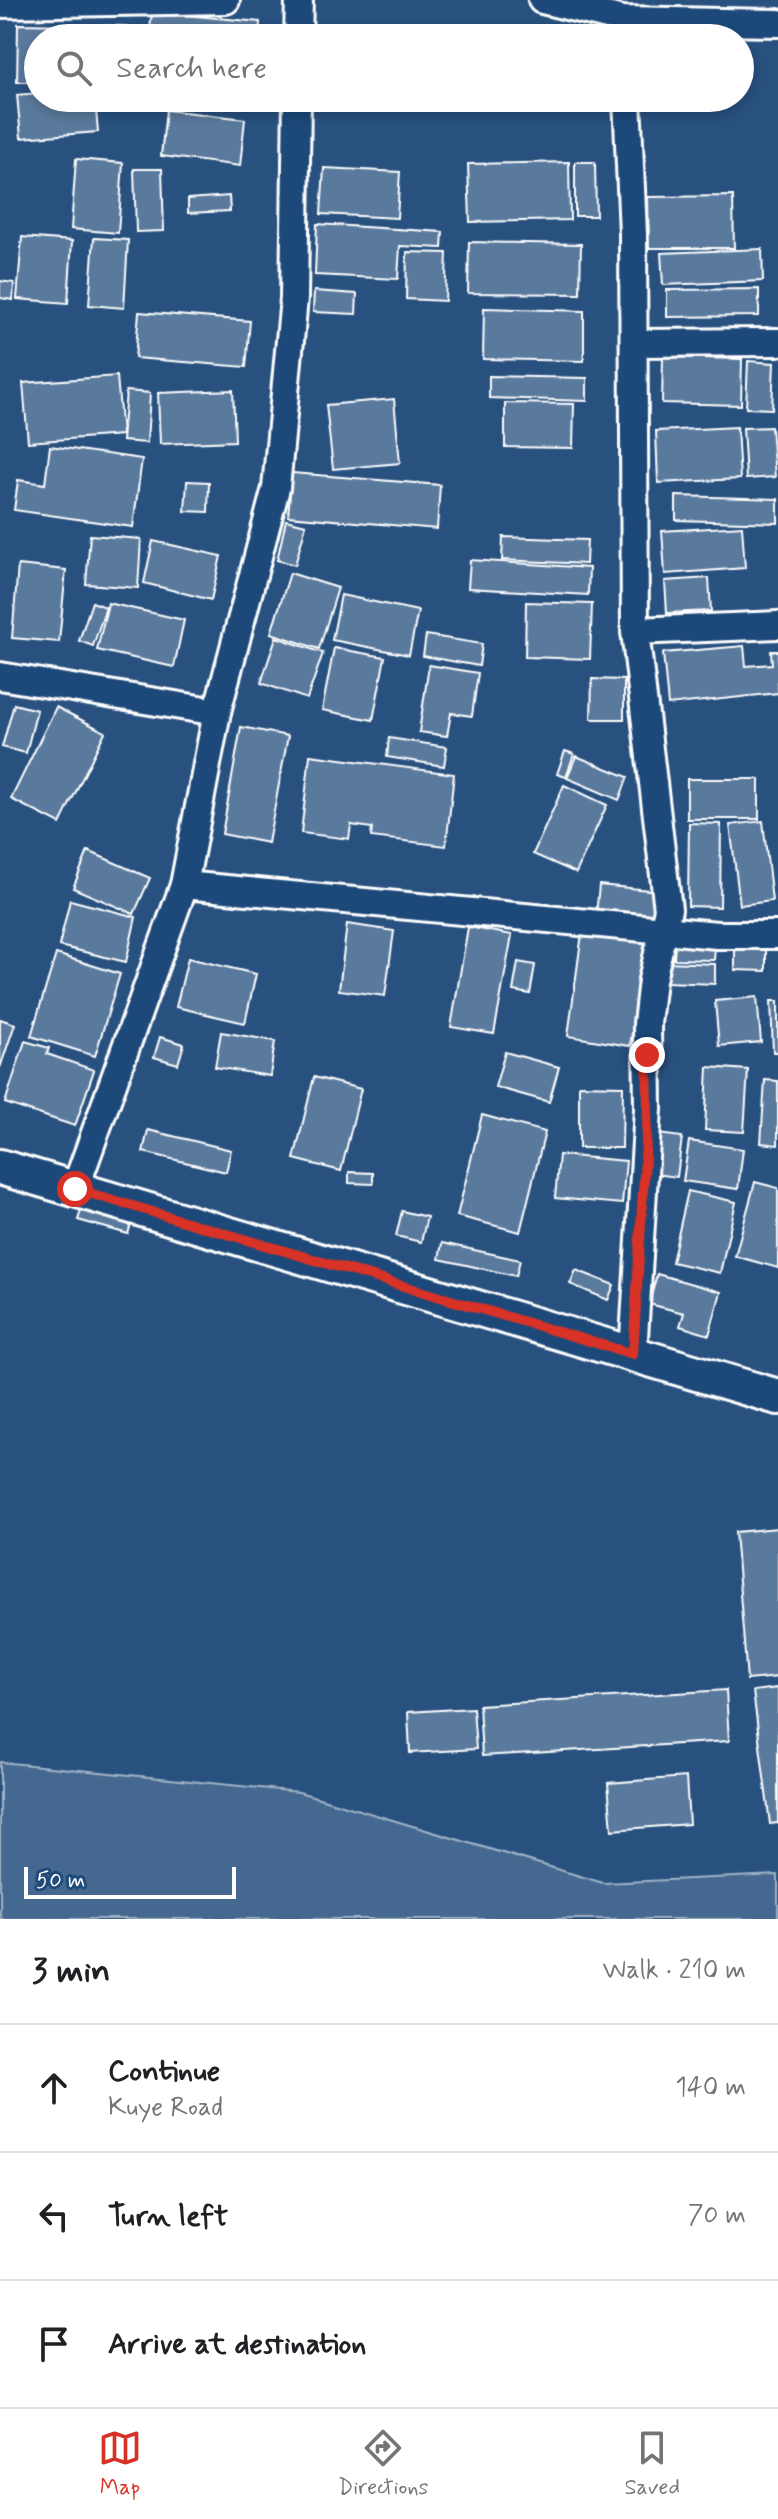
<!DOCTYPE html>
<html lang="en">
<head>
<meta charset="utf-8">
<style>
  body { margin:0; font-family:Mynerve,sans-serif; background:#f2f2f2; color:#202124 }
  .scale { position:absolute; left:24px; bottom:20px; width:212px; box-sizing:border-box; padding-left:8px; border:4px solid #fff; border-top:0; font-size:22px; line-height:28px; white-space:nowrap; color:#fff; -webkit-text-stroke:6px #1f4a7a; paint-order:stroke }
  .stop { position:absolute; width:24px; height:24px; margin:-18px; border:6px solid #d93025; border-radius:50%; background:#fff }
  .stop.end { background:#d93025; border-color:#fff; box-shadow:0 2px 8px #0008 }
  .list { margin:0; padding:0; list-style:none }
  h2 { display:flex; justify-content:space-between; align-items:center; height:104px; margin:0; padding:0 32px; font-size:34px }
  h2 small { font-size:26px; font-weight:400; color:#757577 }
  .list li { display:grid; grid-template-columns:52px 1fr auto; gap:24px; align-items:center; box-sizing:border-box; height:128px; padding:0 32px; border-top:2px solid #e0e0e0 }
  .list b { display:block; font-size:30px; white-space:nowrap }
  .list p { margin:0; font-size:26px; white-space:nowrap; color:#757577 }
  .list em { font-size:26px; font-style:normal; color:#757577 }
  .icon { flex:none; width:44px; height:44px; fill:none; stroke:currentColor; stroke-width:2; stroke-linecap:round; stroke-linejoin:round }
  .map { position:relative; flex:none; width:778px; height:1919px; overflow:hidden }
  .search { position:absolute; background:#fff; box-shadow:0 4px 12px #0003; left:24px; right:24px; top:24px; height:88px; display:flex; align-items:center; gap:20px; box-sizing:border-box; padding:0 28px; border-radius:44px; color:#757577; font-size:30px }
  .sheet { height:488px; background:#fff }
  nav { display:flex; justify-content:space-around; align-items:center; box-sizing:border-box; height:112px; border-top:2px solid #e0e0e0; background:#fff; font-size:22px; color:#757577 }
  nav a { display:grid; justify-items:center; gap:4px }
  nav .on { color:#d93025 }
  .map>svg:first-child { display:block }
</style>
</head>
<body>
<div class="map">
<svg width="778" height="1919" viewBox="0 0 778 1919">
  <rect width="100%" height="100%" fill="#28517f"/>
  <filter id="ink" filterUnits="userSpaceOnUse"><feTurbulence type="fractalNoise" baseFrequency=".0125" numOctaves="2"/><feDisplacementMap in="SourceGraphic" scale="16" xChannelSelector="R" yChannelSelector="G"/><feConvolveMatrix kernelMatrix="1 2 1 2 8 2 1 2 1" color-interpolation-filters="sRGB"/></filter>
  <g filter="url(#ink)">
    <path fill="#446890" stroke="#a2b4c8" stroke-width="2" d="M0,1762L299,1792L603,1883L778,1875V1919H0Z"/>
    <g fill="#5a7a9d" stroke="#fff" stroke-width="2">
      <path d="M152,12L260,22L259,38H149Z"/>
      <path d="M18,24L126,26V38H38V82H17Z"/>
      <path d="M448,25L449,38H340V27Z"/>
      <path d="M38,93V98H95L98,132L21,138L17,95Z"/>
      <path d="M166,110L245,119L240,166L161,156Z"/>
      <path d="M76,159L123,163L118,233L71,229Z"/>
      <path d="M569,162L570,220L470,222L468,164Z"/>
      <path d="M575,162H595L596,216H575Z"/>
      <path d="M324,168L400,172L397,218L321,214Z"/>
      <path d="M134,169H162L164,231L136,232Z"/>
      <path d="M229,196L230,211L188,213V199Z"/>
      <path d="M733,196L734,248H649L648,197Z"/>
      <path d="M317,224L443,232L442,248L400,246L398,279L315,275Z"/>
      <path d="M22,237L72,241L68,303L17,299Z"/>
      <path d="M94,238L128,240L124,308L89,305Z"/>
      <path d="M469,242L581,244L580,294L468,293Z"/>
      <path d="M762,249L763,281L663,285L661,253Z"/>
      <path d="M407,252L447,253L445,301L406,299Z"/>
      <path d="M0,281L14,283L13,300L0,298Z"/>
      <path d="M759,289V316L667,317V290Z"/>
      <path d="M314,291L357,294L356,314L313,312Z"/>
      <path d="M484,308L584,311V361L483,359Z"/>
      <path d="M139,312L250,321L246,367L135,358Z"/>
      <path d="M663,357L742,359L741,405L662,403Z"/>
      <path d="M748,361L774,363L772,409L746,408Z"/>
      <path d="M117,376L122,435L28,442L23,383Z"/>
      <path d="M489,376L587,378V401L489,398Z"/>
      <path d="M233,390L235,441L160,444L158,393Z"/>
      <path d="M126,391L150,393L147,443L122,441Z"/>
      <path d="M394,399L400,463L333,469L326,405Z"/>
      <path d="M505,403L574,404L573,448L505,447Z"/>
      <path d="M737,427L740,479L658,483L656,431Z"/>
      <path d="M771,427L775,477L746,479L743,428Z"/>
      <path d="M50,446L142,459L133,527L14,510L18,480L45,484Z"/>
      <path d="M292,473L440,485L437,529L288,516Z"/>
      <path d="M187,481L209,482L208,512L185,511Z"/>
      <path d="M676,496L778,499V523L676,520Z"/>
      <path d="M286,520L306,525L295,565L277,560Z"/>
      <path d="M742,526L745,568L665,574L662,531Z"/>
      <path d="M90,535L141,539L138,588L86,584Z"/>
      <path d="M503,537L587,540L586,564L502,560Z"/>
      <path d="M153,541L221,556L211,600L144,583Z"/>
      <path d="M470,560L589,568L588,595L468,588Z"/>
      <path d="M18,565L66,570L59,642L12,638Z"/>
      <path d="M290,573L338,588L319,649L271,633Z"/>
      <path d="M709,578L711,611L667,613L665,581Z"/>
      <path d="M341,595L418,611L409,655L332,640Z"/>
      <path d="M92,602L106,607L93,646L79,641Z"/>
      <path d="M526,602L592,604L590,659L525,657Z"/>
      <path d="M108,603L184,620L174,667L97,650Z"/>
      <path d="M426,635L482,644L479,666L423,656Z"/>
      <path d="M276,637L323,653L307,699L261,683Z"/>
      <path d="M744,646L746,666L772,664L771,651H778V693L668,705L663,653Z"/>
      <path d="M334,648L385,657L373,720L322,710Z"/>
      <path d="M429,665L478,673L472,716L451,713L447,736L419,732Z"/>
      <path d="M592,679L624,680V719H591Z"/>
      <path d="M14,704L37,710L26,753L2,747Z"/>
      <path d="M56,707L105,732L60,824L11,799Z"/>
      <path d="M241,727L288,736L268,843L222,834Z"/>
      <path d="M389,738L447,747L444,766L387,757Z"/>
      <path d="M565,751L574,754L566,777L557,774Z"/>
      <path d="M310,755L454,774L446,846L371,837L372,828L351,825L349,839L301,833Z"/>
      <path d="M576,756L628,777L619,800L567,778Z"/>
      <rect x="687" y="779" width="72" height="40"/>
      <path d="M564,785L607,805L576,873L533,854Z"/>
      <path d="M763,821L772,901L740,905L730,825Z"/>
      <path d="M689,823L721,824L720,907L688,906Z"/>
      <path d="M88,851L150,878L134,914L73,888Z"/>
      <path d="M599,885L659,891L657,921L596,915Z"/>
      <path d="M70,900L136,917L126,962L59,946Z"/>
      <path d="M347,924L394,931L385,996L339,990Z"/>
      <path d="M468,927L512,935L494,1034L451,1027Z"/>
      <path d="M582,933L645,943L630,1046L568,1036Z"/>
      <path d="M735,943H766V971L735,970Z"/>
      <path d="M675,945L715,947L714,960L674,959Z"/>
      <path d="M56,954L120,974L95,1056L31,1036Z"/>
      <path d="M188,958L256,974L245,1023L176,1007Z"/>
      <path d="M518,962L535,965L530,994L513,991Z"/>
      <path d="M667,962L715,964V984L666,982Z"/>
      <path d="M757,997L761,1042L719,1046L715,1001Z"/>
      <path d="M771,1001H778V1052H773Z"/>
      <path d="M0,1019L15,1024L0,1068Z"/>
      <path d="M221,1032L275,1041L270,1076L215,1067Z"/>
      <path d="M160,1037L184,1044L178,1064L154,1057Z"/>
      <path d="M25,1041L49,1048L47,1054L94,1070L75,1126L5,1103Z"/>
      <path d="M505,1052L559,1067L549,1102L495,1087Z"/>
      <path d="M708,1067L748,1070L744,1132L705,1130Z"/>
      <path d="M314,1077L361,1089L341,1171L294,1159Z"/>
      <path d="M765,1080L778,1081V1145L761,1143Z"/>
      <path d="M579,1085L623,1086L622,1148H579Z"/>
      <path d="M482,1115L545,1132L520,1232L457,1216Z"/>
      <path d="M148,1130L231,1150L226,1172L143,1152Z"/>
      <path d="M658,1134L682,1137L677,1177L654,1174Z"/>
      <path d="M689,1141L743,1149L738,1189L683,1181Z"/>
      <path d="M559,1155L626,1161L622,1204L555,1198Z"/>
      <path d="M349,1172L373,1173V1184L349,1183Z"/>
      <path d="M755,1182L778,1188V1268L735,1256Z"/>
      <path d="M688,1191L736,1202L720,1273L672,1262Z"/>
      <path d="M84,1201L134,1214L128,1234L78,1220Z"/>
      <path d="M402,1211L427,1217L421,1242L396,1236Z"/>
      <path d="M442,1243L520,1260L516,1276L439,1259Z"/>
      <path d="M576,1270L614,1285L608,1300L570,1284Z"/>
      <path d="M657,1274L721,1292L709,1335L680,1326L684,1313L649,1304Z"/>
      <path d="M778,1528V1677L747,1680L735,1532Z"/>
      <path d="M778,1688V1823L770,1824L753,1691Z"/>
      <path d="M726,1690L729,1741L482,1756L479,1705Z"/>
      <path d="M473,1708L476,1749L410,1753L408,1712Z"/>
      <path d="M686,1777L689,1824L612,1830L608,1783Z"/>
    </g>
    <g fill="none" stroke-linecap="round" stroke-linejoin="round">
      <g stroke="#fff" stroke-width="32">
        <g id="minor">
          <path d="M542,0L623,20L778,23"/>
          <path d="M0,4L226,0"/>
          <path d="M298,38L299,0"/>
          <path d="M627,98L633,234L635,631L668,909L652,980L647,1024L648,1109L633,1354"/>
          <path d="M634,343L778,342"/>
          <path d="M635,631L778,625"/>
          <path d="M0,676L217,712"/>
          <path d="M184,885L717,935H778"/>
          <path d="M75,1189L184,885L217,712L276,488L294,298L297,98"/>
        </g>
      </g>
      <g stroke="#fff" stroke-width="40">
        <path id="tertiary" d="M0,1167L778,1397"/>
      </g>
      <use href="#minor" stroke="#1f4a7a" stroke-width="26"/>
      <use href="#tertiary" stroke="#1f4a7a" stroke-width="34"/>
    </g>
  </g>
  <g fill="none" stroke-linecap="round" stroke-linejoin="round" filter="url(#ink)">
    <path stroke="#d93025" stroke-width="10" d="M75,1189L633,1354L648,1109L647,1055"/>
  </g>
</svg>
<div class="scale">50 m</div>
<div class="stop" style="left:75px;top:1189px"></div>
<div class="stop end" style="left:647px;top:1055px"></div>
<div class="search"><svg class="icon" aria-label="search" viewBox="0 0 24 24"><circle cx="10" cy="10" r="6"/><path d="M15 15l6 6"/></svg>Search here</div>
</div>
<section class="sheet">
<h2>3 min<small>Walk · 210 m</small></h2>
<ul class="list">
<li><svg class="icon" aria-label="ahead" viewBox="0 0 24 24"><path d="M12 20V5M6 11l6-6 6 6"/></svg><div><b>Continue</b><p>Kuye Road</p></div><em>140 m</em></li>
<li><svg class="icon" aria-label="left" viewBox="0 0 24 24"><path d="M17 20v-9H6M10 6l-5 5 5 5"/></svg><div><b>Turn left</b></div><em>70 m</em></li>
<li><svg class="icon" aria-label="arrive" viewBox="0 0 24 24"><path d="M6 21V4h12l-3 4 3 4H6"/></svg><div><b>Arrive at destination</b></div></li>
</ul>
</section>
<nav>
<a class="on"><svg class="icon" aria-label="map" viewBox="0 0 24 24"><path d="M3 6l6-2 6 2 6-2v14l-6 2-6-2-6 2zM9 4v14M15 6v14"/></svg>Map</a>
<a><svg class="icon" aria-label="directions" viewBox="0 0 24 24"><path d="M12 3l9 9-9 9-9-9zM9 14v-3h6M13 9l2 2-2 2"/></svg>Directions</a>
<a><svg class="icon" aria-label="saved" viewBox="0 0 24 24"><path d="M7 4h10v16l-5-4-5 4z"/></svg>Saved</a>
</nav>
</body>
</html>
